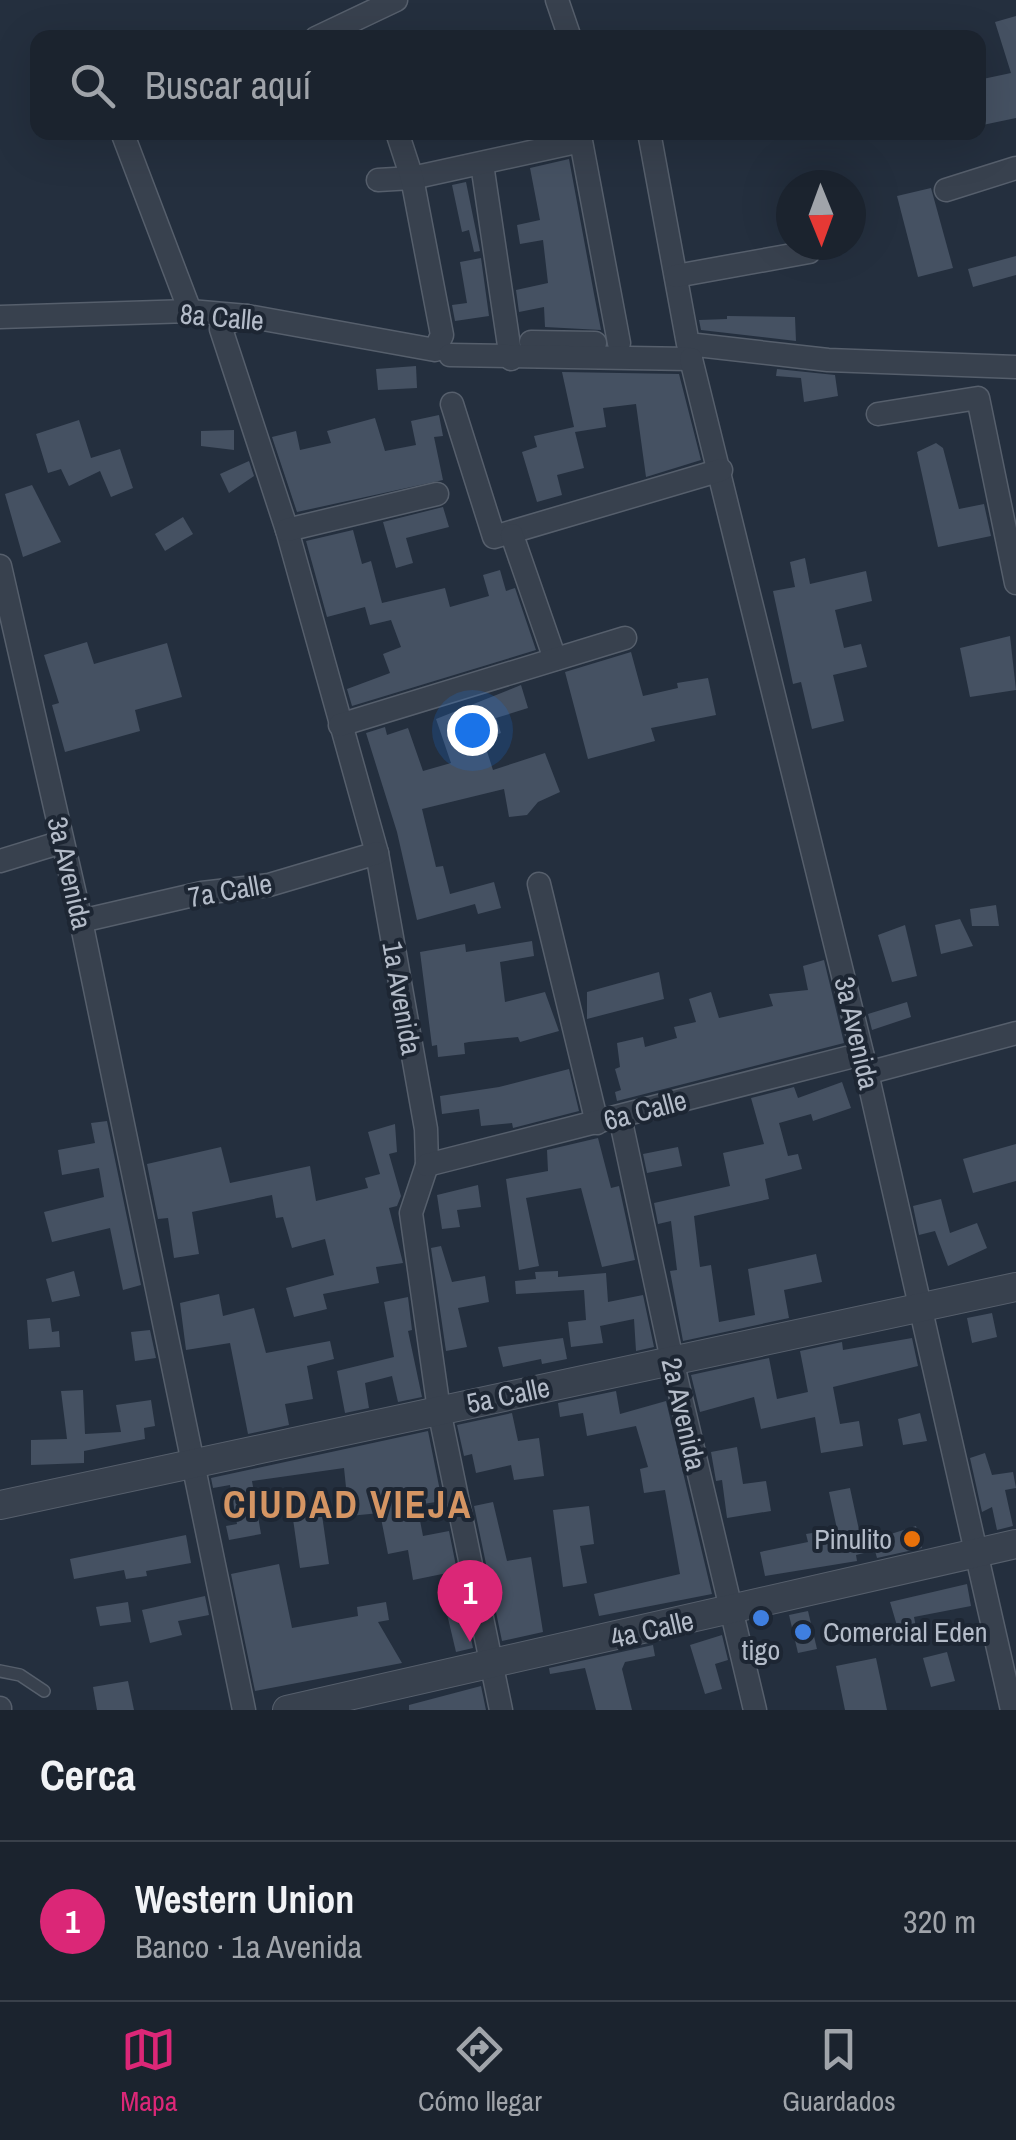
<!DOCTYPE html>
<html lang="es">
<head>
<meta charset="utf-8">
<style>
  body { margin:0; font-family:"Archivo Narrow",sans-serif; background:#282f3a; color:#f1f3f6 }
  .compass { position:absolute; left:776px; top:170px; width:90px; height:90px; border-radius:50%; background:#1b232e; box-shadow:0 10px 40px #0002; rotate:179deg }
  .you { position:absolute; left:472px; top:730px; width:35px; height:35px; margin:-25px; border:8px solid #fff; border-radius:50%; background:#1a73e8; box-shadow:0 0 0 15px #1a73e833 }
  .badge { display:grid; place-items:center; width:65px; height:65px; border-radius:50%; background:#db2777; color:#fff; font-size:32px; font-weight:700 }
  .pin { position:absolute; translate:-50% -82px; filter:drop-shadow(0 2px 5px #0008) }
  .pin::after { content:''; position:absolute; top:52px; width:35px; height:30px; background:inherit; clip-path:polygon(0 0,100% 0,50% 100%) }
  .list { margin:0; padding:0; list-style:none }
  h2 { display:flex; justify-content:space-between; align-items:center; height:130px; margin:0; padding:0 40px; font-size:42px }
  h2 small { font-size:32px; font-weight:400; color:#a0a4aa }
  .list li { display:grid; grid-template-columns:65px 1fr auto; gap:30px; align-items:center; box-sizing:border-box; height:160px; padding:0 40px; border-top:2px solid #39404a }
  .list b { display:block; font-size:38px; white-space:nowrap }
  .list p { margin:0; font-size:32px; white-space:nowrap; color:#a0a4aa }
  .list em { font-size:32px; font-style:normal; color:#a0a4aa }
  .icon { flex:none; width:55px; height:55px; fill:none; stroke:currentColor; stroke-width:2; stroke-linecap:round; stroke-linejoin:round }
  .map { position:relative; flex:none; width:1016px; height:1710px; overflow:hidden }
  .search { position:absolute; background:#1b232e; box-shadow:0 10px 40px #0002; left:30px; right:30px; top:30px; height:110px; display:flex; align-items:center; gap:25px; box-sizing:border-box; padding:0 35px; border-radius:20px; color:#a0a4aa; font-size:38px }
  .sheet { height:290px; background:#1b232e }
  nav { display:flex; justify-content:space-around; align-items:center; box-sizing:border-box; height:140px; border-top:2px solid #39404a; background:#1b232e; font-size:28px; color:#a0a4aa }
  nav a { display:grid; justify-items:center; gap:5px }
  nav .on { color:#db2777 }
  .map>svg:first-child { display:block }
</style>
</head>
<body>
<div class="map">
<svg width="1016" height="1710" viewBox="0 0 1016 1710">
  <rect width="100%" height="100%" fill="#242f3e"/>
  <g fill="#455162">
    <path d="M1016,16V118L978,126V80L1011,73L995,22Z"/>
    <path d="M569,159L594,294L601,330L545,327L544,307L519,312L516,290L548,283L543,240L520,244L517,225L540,220L530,168Z"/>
    <path d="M466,182L480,251L474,252L469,230L462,232L452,185Z"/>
    <path d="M931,188L953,268L918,277L897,196Z"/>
    <path d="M1016,256V275L973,287L968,269Z"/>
    <path d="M481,258L489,316L455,321L452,305L467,303L460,262Z"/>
    <path d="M727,316L795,317L796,341L701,330L699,320L727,319Z"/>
    <path d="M416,366L417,388L378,390L376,369Z"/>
    <path d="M777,369L835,375L838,396L804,402L801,378L776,376Z"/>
    <path d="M562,372L679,374L701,460L646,477L636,404L603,408L606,427L575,432L584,468L557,475L562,495L537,502L522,452L537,447L534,436L574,427Z"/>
    <path d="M439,415L443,436L434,437L443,480L297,512L272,437L296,431L300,450L331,443L327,431L375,418L385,451L416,445L411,421Z"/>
    <path d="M79,420L91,458L120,449L133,488L111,497L100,471L69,486L61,469L48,473L36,434Z"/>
    <path d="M234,430V450L201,446V431Z"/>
    <path d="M936,443L943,448L959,509L984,504L991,536L938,547L917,452Z"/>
    <path d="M249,461L254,476L229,493L220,474Z"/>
    <path d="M32,485L61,542L23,557L5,494Z"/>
    <path d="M443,507L449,527L406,538L413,563L396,568L383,522Z"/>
    <path d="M183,517L193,534L165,551L155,534Z"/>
    <path d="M353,530L362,564L371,561L382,603L445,588L450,607L489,596L483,575L500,570L506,591L515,588L536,650L352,706L347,689L390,673L383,654L401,647L391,620L370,625L365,607L327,617L306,541Z"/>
    <path d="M805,558L810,584L866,571L872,601L835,610L844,648L861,644L867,667L833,675L844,721L812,729L801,682L793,684L773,591L795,587L790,562Z"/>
    <path d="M1010,636L1016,690L970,697L960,648Z"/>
    <path d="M87,642L94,664L167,643L182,697L135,710L140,731L65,752L52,705L59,703L44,655Z"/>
    <path d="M631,652L643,696L678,688L677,683L708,678L716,715L651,728L655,741L588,759L565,672Z"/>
    <path d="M521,685L528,708L496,718L501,733L483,739L493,770L545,753L560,792L538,802L527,815L509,817L504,789L422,809L436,867L443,866L450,894L494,882L501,908L478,914L475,904L417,920L397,832L366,733L385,727L387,735L408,728L423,771L451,763L436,719Z"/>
    <path d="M996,905L999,926H972L970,909Z"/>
    <path d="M960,919L973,946L941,954L935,925Z"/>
    <path d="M905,925L917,976L892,982L878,935Z"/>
    <path d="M532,941L534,956L500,962L505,1002L545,992L559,1031L520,1042L518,1037L469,1042L464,1043L465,1054L438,1057L437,1045L432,1046L420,952L465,944L466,952Z"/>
    <path d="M824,960L844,1043L617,1101L615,1092L621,1090L615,1069L620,1067L617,1043L643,1037L645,1047L677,1038L674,1027L696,1022L689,999L711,992L719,1018L773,1006L769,994L808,990L803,966Z"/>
    <path d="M659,972L664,999L587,1019V992Z"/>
    <path d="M907,1002L911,1017L872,1030L868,1014Z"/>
    <path d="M569,1069L579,1111L513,1128L512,1123L481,1126L479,1109L442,1114L440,1096L499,1087Z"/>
    <path d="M842,1082L851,1108L813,1121L811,1114L779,1123L788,1156L798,1154L802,1169L765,1179L769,1199L694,1216L700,1267L711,1265L719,1322L755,1315L748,1269L816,1254L822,1282L784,1290L789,1318L683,1341L670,1271L677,1270L671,1221L658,1224L654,1203L730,1186L723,1153L764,1144L751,1098L794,1087L798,1098Z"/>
    <path d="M107,1121L141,1285L123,1290L110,1228L52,1242L44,1212L104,1197L99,1168L62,1175L58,1150L95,1143L91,1123Z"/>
    <path d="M395,1124L397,1152L389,1154L401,1196L397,1206L389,1208L403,1263L376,1267L379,1283L323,1294L327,1309L294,1317L286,1288L334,1275L325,1239L292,1248L283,1217L276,1218L272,1195L192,1212L199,1254L174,1258L168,1218L158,1219L147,1164L221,1147L230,1183L310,1166L316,1201L368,1188L365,1178L380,1174L368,1132Z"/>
    <path d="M598,1138L611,1188L619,1186L635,1260L602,1267L581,1188L526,1198L539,1266L519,1270L506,1179L548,1171L547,1150Z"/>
    <path d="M1016,1144V1181L973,1193L963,1159Z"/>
    <path d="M678,1147L682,1166L647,1173L643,1154Z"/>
    <path d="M478,1185L481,1207L457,1210L460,1227L442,1229L437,1195Z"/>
    <path d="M941,1199L950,1233L977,1223L987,1248L948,1266L935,1231L919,1235L913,1206Z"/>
    <path d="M441,1246L452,1282L485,1276L489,1302L458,1308L467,1347L446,1351L431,1248Z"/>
    <path d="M74,1271L80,1296L52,1302L46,1279Z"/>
    <path d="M558,1271V1277L606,1273L608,1302L643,1295L654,1347L636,1351L634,1319L600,1326L603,1343L571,1347L568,1322L586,1320L584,1290L516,1294L515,1281L536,1279L535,1272Z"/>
    <path d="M219,1294L223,1316L254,1308L266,1353L330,1341L334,1359L307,1366L313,1399L285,1404L289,1425L248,1434L230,1343L186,1350L180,1303Z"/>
    <path d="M408,1297L412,1330L408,1331L422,1397L398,1402L392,1376L365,1383L369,1408L345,1413L337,1371L394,1357L384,1302Z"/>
    <path d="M992,1313L997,1337L972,1343L967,1318Z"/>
    <path d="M50,1318L52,1332L59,1331L60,1347L29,1349L27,1320Z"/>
    <path d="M150,1330L156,1358L135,1361L131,1332Z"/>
    <path d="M563,1338L567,1359L542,1364L541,1359L503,1367L498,1347Z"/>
    <path d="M912,1338L918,1366L833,1387L840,1424L859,1421L863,1446L821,1453L815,1417L761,1429L754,1397L700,1412L691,1375L769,1358L777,1399L808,1392L800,1351L842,1342L843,1350Z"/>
    <path d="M83,1390L85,1434L121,1432L116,1405L151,1400L155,1426L144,1428L145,1439L84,1451V1463L31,1465V1440L67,1439L61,1391Z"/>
    <path d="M616,1391L620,1414L666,1401L712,1594L599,1616L594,1594L680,1574L665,1490L644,1493L640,1469L648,1467L636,1426L587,1436L583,1413L560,1417L558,1403Z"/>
    <path d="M512,1413L518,1441L539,1438L544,1476L514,1480L511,1465L476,1473L472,1454L464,1456L457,1425Z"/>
    <path d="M920,1413L927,1441L903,1445L898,1419Z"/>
    <path d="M428,1431L442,1501L417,1505L423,1536L449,1531L457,1571L413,1580L408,1550L388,1554L380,1513L349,1516L344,1468L252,1481L261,1534L229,1540L226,1526L237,1524L230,1485L213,1488L211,1478Z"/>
    <path d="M737,1447L743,1484L766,1481L771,1511L727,1518L722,1480L716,1481L711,1452Z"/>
    <path d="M985,1453L992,1475L1013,1472L1016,1488L1005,1490L1013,1526L997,1530L992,1507L982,1512L970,1458Z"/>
    <path d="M850,1488L864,1553L856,1555L857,1561L765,1576L760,1552L808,1542L806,1534L837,1529L829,1492Z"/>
    <path d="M493,1502L507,1561L531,1557L543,1632L502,1641L474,1506Z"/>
    <path d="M589,1506L594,1544L580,1546L587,1583L563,1587L553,1510Z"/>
    <path d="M321,1508L329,1564L300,1568L292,1512Z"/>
    <path d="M916,1526L922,1548L877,1558L872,1540Z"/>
    <path d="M186,1535L191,1563L146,1571L147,1576L126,1579L124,1570L74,1579L70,1559Z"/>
    <path d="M279,1564L292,1628L358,1616L357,1607L386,1602L389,1620L378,1622L402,1663L255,1691L231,1574Z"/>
    <path d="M967,1584L971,1606L914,1617L917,1632L900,1636L890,1602Z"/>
    <path d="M205,1596L209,1615L178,1621L182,1635L150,1643L142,1610Z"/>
    <path d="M128,1602L131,1622L100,1626L96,1607Z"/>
    <path d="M465,1610L473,1648L456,1652L447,1614Z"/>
    <path d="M808,1611L817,1649L798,1653L789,1615Z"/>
    <path d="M722,1635L728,1660L715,1664L722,1689L705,1694L690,1645Z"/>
    <path d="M653,1645L655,1656L625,1662L622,1669L632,1710H596L585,1668L550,1674L549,1668Z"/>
    <path d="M947,1652L955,1681L931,1687L923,1658Z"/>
    <path d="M876,1658L887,1710H845L836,1666Z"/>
    <path d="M128,1681L134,1710H97L93,1687Z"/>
    <path d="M481,1686L486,1710H409V1705Z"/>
  </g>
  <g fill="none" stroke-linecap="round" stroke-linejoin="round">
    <g stroke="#565f6c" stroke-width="14">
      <path id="service" d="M0,1671L20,1675L44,1691"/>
    </g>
    <g stroke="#565f6c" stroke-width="25">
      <g id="minor">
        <path d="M557,0L570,38"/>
        <path d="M316,38L396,0"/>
        <path d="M122,132L190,311"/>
        <path d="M649,132L688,344L828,360L1016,367"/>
        <path d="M482,164L511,359"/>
        <path d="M378,180L412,178L581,141L619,343"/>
        <path d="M946,190L1016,168"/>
        <path d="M676,276L809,252"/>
        <path d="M247,316L224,324L221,329L287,530L377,853L426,1129L427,1165L411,1213L439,1410L501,1710"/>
        <path d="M0,317L190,311L247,316L435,350L442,335L412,178L397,132"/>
        <path d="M531,342L595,343"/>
        <path d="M450,355L691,359"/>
        <path d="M691,359L867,1073L1012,1710"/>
        <path d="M452,404L494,537L721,470"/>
        <path d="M878,414L978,398L1016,583"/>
        <path d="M287,530L437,494"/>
        <path d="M512,535L555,659"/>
        <path d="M0,566L81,921L244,1710"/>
        <path d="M340,725L625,638"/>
        <path d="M0,861L62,842"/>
        <path d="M539,884L597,1123"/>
        <path d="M81,921L202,893L269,885L377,853"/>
        <path d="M867,1073L1016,1033"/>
        <path d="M620,1117L672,1360L755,1710"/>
        <path d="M427,1165L862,1054"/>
        <path d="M0,1708V1710"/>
      </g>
    </g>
    <g stroke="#565f6c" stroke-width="30">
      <g id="tertiary">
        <path d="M0,1505L1016,1287"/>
        <path d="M287,1710L1016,1544"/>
      </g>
    </g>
    <use href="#service" stroke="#38414e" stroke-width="11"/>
    <use href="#minor" stroke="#38414e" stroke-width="22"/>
    <use href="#tertiary" stroke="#38414e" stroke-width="28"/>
  </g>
  <circle fill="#e8710a" stroke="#1d2633" stroke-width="4" cx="912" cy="1539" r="10"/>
  <g fill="#3f7fe0" stroke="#1d2633" stroke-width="4">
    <circle cx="761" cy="1618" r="10"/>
    <circle cx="803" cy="1632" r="10"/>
  </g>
  <g text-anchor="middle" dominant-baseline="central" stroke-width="8" stroke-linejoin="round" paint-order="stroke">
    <g font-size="28" fill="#b4bcc9" stroke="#1d2633">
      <text transform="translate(222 317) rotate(5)">8a Calle</text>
      <text transform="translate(70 873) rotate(77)">3a Avenida</text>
      <text transform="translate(230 890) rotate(-10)">7a Calle</text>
      <text transform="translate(402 998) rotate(80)">1a Avenida</text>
      <text transform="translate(857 1033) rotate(77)">3a Avenida</text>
      <text transform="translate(645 1110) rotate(-15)">6a Calle</text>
      <text transform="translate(508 1395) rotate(-12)">5a Calle</text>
      <text transform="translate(684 1414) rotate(77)">2a Avenida</text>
      <text transform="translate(652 1629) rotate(-13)">4a Calle</text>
    </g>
    <g font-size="28" fill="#b4bcc9" stroke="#1d2633" text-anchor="end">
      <text x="892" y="1539">Pinulito</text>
      <text x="823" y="1632" text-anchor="start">Comercial Eden</text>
      <text x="761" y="1650" text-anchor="middle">tigo</text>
    </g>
    <g font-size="38" font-weight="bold" letter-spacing="2.5" fill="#d59563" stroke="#1d2633">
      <text x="348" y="1504">CIUDAD VIEJA</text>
    </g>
  </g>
</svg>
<svg class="compass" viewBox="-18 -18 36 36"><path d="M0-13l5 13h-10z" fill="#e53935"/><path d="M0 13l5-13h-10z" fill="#a0a4aa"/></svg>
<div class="you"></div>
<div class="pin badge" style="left:470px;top:1642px">1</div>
<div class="search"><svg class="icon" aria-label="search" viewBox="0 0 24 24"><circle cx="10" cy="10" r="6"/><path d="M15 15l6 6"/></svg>Buscar aquí</div>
</div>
<section class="sheet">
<h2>Cerca<small></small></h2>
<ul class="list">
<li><span class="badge">1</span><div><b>Western Union</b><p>Banco · 1a Avenida</p></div><em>320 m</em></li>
</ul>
</section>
<nav>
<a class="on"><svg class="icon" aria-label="map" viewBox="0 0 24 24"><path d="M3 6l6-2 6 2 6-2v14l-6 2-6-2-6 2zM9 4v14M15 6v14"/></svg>Mapa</a>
<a><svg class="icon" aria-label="directions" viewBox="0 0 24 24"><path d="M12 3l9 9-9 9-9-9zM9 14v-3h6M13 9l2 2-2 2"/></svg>Cómo llegar</a>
<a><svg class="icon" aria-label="saved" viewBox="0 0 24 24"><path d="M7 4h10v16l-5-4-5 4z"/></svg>Guardados</a>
</nav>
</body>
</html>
